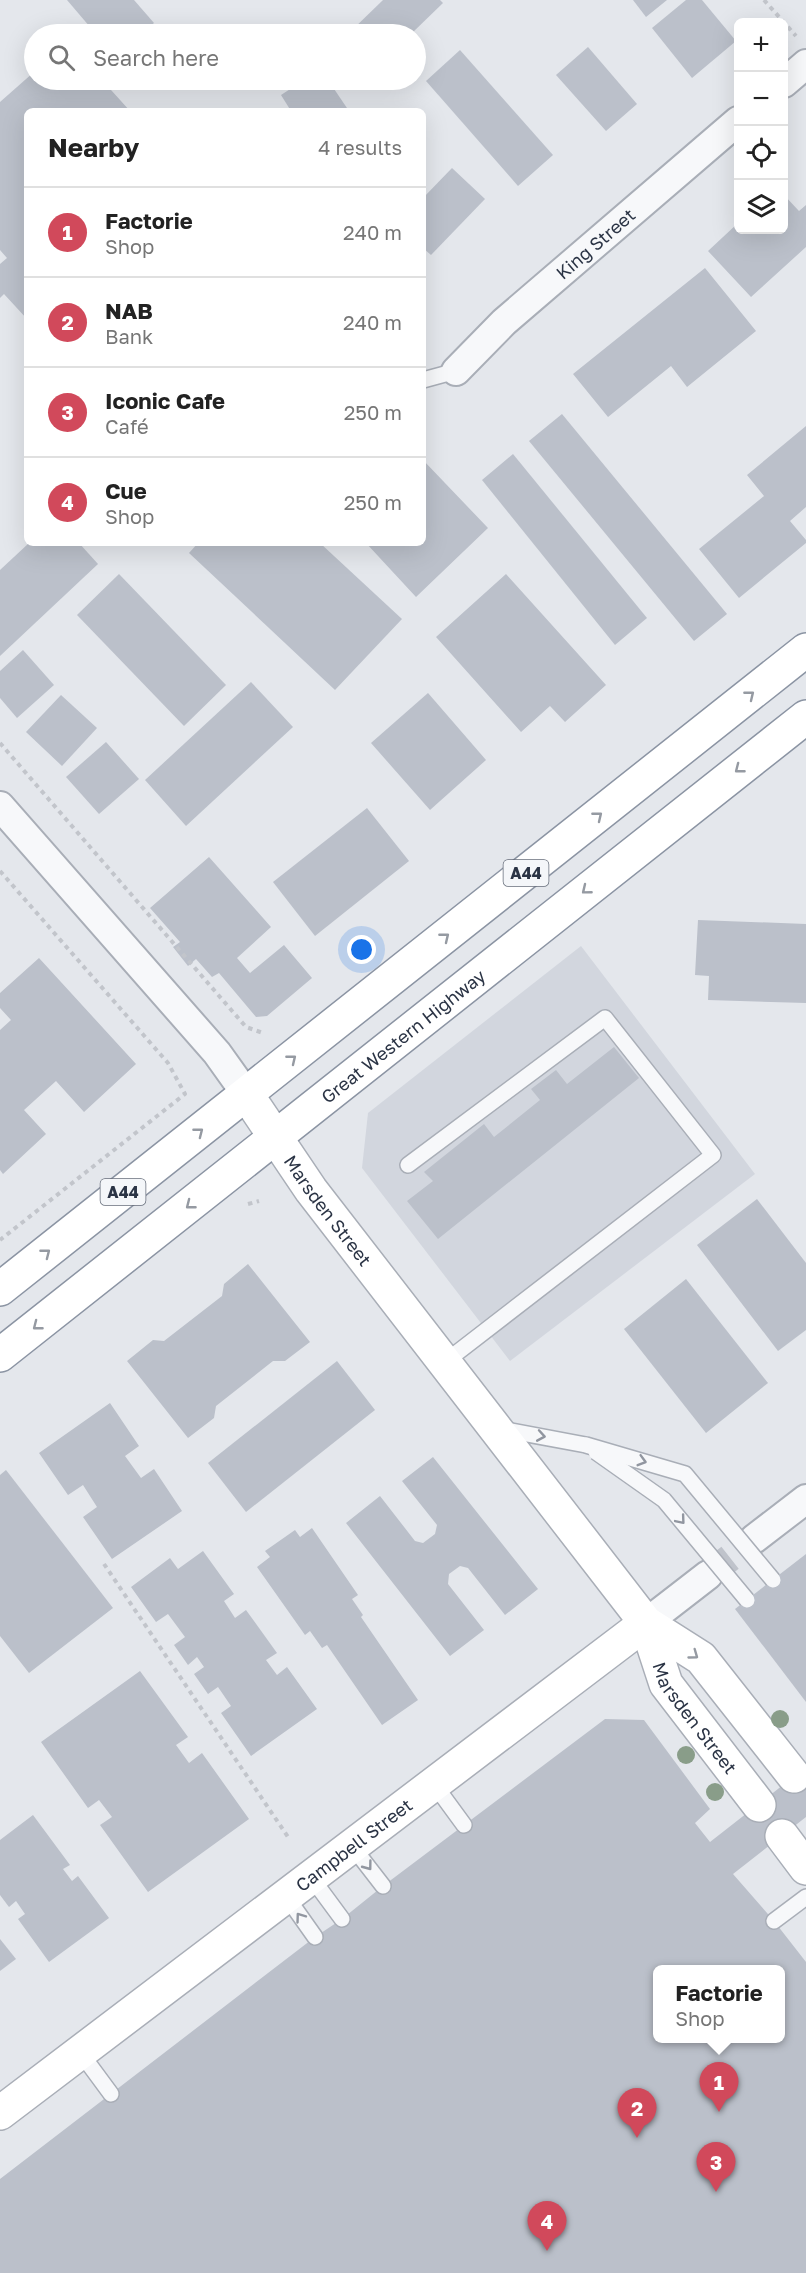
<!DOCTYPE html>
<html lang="en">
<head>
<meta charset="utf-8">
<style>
  body { margin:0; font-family:"Golos Text",sans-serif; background:#f6f6f6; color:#222 }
  .controls { position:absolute; right:18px; top:18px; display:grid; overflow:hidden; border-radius:9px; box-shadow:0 6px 24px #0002 }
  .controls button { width:54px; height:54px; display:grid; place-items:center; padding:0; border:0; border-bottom:2px solid #e0e0e0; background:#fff; color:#222; font:30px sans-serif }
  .you { position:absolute; left:362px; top:950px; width:21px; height:21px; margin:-15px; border:4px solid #fff; border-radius:50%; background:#1a73e8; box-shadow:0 0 0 9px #1a73e833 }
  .badge { display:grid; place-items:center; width:39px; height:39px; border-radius:50%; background:#d1495b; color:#fff; font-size:20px; font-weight:700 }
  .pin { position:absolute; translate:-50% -50px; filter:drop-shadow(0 2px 3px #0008) }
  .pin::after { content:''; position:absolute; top:32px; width:21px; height:18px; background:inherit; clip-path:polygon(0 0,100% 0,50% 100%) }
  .popup { position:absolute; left:653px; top:1965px; width:132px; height:78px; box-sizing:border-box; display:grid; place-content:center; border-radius:9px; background:#fff; filter:drop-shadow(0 2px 4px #0005); font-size:20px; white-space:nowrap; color:#767676 }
  .popup b { font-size:22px; color:#222 }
  .popup::after { content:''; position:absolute; left:50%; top:100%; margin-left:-12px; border:12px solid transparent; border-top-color:#fff }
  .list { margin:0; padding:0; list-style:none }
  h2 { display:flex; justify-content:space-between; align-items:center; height:78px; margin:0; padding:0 24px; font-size:26px }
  h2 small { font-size:20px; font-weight:400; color:#767676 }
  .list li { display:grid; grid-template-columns:39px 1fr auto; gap:18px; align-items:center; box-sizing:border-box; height:90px; padding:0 24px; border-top:2px solid #e0e0e0 }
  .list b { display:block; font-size:22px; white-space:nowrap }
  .list p { margin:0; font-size:20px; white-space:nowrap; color:#767676 }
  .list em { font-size:20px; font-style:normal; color:#767676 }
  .icon { flex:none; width:33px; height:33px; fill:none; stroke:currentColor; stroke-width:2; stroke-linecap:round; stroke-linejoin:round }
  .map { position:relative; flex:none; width:806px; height:2273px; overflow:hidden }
  .search { position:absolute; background:#fff; box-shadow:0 6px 24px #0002; left:24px; top:24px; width:402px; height:66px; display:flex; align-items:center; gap:15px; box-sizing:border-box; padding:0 21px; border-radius:33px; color:#767676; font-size:22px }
  .panel { position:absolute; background:#fff; box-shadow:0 6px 24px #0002; left:24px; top:108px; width:402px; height:438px; border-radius:9px }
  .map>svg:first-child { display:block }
</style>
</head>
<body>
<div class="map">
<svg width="806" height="2273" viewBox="0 0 806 2273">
  <rect width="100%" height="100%" fill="#e4e7ec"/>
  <path fill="#d2d6de" d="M581,946L755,1174L510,1361L362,1168L368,1113Z"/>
  <g fill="#bbc0ca" fill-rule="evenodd">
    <path d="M67,0H134L154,23L141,34H96Z"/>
    <path d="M383,0H440L443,3L411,34H348Z"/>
    <path d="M633,0H667L646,17Z"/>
    <path d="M686,0H702L736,41L692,78L652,28Z"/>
    <path d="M588,47L637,104L606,131L556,75Z"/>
    <path d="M460,50L553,155L518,186L426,81Z"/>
    <path d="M34,72V80H102L130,111H27V319L4,294L0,298V264L7,258L0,250V102Z"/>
    <path d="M304,80H328L349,111H291L281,95Z"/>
    <path d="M452,168L485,199L431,255L423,248V198Z"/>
    <path d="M784,195L799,211L806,205V247L751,297L708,251L738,223V230H784Z"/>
    <path d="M705,268L756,331L687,387L671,366L608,417L573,374Z"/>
    <path d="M562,414L727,614L694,641L529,441Z"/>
    <path d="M806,426V507L790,521L806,540V543L739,598L699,549L764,496L747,475Z"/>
    <path d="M513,454L647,618L615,645L482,480Z"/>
    <path d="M423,460L488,528L416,597L366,543H423Z"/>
    <path d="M29,543H79L98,564L0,656V570Z"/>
    <path d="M198,543H320L402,619L335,690L189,553Z"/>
    <path d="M119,574L226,685L184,726L77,615Z"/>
    <path d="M506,574L606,685L565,722L550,706L521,732L436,637Z"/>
    <path d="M23,650L54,685L17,718L0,698V671Z"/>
    <path d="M251,682L293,727L186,826L145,780Z"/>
    <path d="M428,693L486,760L430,810L371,743Z"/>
    <path d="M61,695L97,728L62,766L26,732Z"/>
    <path d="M106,742L139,779L99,814L66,777Z"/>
    <path d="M367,808L409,861L315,936L273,882Z"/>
    <path d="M209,857L271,927L237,958L250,973L284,945L312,978L267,1016L256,1017L219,973L212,977L196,959L188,966L173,947L180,942L150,908Z"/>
    <path d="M698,920L806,924V1003L708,1000L709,976L695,975Z"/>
    <path d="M39,958L136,1064L84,1112L56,1081L24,1110L46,1134L3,1174L0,1170V1030L11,1020L0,1008V993Z"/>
    <path d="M614,1047L639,1078L438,1239L407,1201L433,1181L424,1172L484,1124L494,1137L540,1100L531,1089L556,1070L567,1084Z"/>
    <path d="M757,1199L806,1263V1330L778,1351L697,1245Z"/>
    <path d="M248,1264L310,1342L285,1361H273L216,1406L214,1418L188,1438L127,1361L153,1340L164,1341L222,1296L224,1284Z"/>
    <path d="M686,1279L768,1383L706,1433L624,1329Z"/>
    <path d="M337,1361L375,1410L246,1512L208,1463Z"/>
    <path d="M110,1403L139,1446L125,1456L141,1478L154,1469L182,1511L112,1559L83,1517L97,1507L83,1485L68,1495L39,1453Z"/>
    <path d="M433,1457L538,1589L505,1615L468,1568L460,1566L449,1574L448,1584L484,1630L450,1656L346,1523L380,1496L415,1541L423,1543L435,1534L437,1525L402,1481Z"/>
    <path d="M6,1470L113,1608L29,1673L0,1636V1475Z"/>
    <path d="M312,1528L358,1595L352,1599L363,1615L361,1617L418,1700L382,1725L327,1645L322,1648L310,1631L305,1635L257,1567L270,1557L265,1551L295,1530L300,1537Z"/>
    <path d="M203,1551L234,1594L224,1601L235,1618L246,1610L277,1653L266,1660L277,1675L287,1667L317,1709L251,1756L221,1713L231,1706L218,1687L208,1694L194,1674L204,1667L197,1657L188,1665L174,1645L185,1637L168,1614L156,1622L131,1587L170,1558L178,1569Z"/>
    <path d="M806,1554V1702L735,1609Z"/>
    <path d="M140,1671L188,1737L176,1745L189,1763L202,1753L249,1819L148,1892L100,1825L112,1817L99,1800L88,1808L41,1742Z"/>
    <path d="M605,1719L644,1720L710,1809L695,1823L710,1842L806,1767V1817L733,1874L774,1921L806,1962V2273H0V2179L315,1937L342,1919L383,1886ZM658,1970H780V2038H658Z"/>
    <path d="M33,1815L70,1865L63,1869L72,1881L78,1876L109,1918L49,1962L18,1919L25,1914L16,1901L9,1907L0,1895V1840Z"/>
    <path d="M0,1939L16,1959L0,1971Z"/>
  </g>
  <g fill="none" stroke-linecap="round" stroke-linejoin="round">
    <path stroke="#bfc3cb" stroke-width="28" stroke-dasharray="28 14" stroke-linecap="butt" d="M708,1575L754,1539"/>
    <g stroke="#a9aeb7" stroke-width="18">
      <g id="lane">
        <path d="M423,380L456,371"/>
        <path d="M408,1165L605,1018L713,1155L445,1362"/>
        <path d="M500,1429L586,1445"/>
        <path d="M434,1784L464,1825"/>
        <path d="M352,1846L383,1886"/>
        <path d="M311,1877L342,1919"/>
        <path d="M286,1896L315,1937"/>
        <path d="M774,1921L806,1897"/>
        <path d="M80,2052L111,2094"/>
      </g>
    </g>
    <g stroke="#a9aeb7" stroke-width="32">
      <g id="street">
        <path d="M784,83L806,64"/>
        <path id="s1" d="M456,371L504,322L738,121"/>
        <path d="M0,806L217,1053L247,1095"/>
        <path d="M754,1539L806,1499"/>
        <path d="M646,1623L708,1575"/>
      </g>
    </g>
    <g stroke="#a9aeb7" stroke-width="36">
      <g id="secondary">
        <path id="s2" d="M247,1095L311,1190L646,1623L666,1684L759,1805"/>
        <path d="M646,1623L701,1658L794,1776"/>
        <path d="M782,1836L806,1868"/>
        <path id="s3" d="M0,2113L646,1623"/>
      </g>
    </g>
    <g stroke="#8b94a3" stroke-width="36">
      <g id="highway">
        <path d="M0,1289L806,650"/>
        <path id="s4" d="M0,1355L806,717"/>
      </g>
    </g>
    <g stroke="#c2c5cb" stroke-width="4" stroke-dasharray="4.5 4.5" stroke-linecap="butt">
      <path d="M764,0L796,36"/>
      <path d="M0,743L246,1027L263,1033"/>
      <path d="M0,871L168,1063L185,1094L0,1240"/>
      <path d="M248,1204L259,1201"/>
      <path d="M104,1564L290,1840"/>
    </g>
    <use href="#lane" stroke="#f7f8fa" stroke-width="15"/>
    <use href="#street" stroke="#f7f8fa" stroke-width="28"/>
    <use href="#secondary" stroke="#fff" stroke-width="33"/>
    <use href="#highway" stroke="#fff" stroke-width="33"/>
    <g stroke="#a9aeb7" stroke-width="18" stroke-linecap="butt">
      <g id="lane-bridge">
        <path d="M586,1445L685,1474L773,1580"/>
        <path d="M596,1452L664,1500L747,1600"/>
      </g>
    </g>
    <use href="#lane-bridge" stroke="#f7f8fa" stroke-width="15"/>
  </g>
  <g fill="#899d89">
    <circle cx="780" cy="1719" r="9"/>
    <circle cx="686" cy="1755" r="9"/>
    <circle cx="715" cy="1792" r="9"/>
  </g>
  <defs><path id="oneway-chevron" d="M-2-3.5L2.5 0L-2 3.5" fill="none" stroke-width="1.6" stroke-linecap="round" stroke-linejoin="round" transform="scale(1.5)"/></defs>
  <g stroke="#959aa2">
    <use href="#oneway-chevron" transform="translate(750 695) rotate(-39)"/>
    <use href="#oneway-chevron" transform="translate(739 769) rotate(142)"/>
    <use href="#oneway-chevron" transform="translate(598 816) rotate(-39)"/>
    <use href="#oneway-chevron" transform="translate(586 890) rotate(141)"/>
    <use href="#oneway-chevron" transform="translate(445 937) rotate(-39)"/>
    <use href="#oneway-chevron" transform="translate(292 1059) rotate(-39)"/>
    <use href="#oneway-chevron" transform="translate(199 1132) rotate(-38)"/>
    <use href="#oneway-chevron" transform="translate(190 1205) rotate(142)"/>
    <use href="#oneway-chevron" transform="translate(46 1253) rotate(-38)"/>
    <use href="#oneway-chevron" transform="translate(37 1326) rotate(142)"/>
    <use href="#oneway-chevron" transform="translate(694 1655) rotate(36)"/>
  </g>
  <g stroke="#9196a0">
    <use href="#oneway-chevron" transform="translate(541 1436) rotate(10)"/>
    <use href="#oneway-chevron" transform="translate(642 1461) rotate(16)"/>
    <use href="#oneway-chevron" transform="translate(681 1520) rotate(50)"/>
    <use href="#oneway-chevron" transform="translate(368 1866) rotate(53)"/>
    <use href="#oneway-chevron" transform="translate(300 1917) rotate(-126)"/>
  </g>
  <g text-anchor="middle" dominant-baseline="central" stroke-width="6" stroke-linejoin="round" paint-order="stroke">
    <g fill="#f4f6f9" stroke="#676e7b" stroke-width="1.5">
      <rect x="503.5" y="860" width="45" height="26" rx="4.5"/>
      <rect x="100.5" y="1179" width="45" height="26" rx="4.5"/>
    </g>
    <g font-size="16" font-weight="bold" fill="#2b3445">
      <text x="526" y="873">A44</text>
      <text x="123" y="1192">A44</text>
    </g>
    <g font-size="18" fill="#2b3445" stroke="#f4f6f9">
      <text stroke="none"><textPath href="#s1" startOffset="189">King Street</textPath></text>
      <text stroke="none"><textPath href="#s4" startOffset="514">Great Western Highway</textPath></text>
      <text stroke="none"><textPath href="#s2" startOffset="141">Marsden Street</textPath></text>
      <text stroke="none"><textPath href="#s2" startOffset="770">Marsden Street</textPath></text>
      <text stroke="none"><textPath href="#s3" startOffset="444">Campbell Street</textPath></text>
    </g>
  </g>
</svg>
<div class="controls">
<button>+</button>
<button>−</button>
<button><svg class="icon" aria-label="locate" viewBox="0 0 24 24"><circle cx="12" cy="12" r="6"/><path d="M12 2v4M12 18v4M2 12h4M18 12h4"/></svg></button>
<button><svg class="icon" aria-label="layers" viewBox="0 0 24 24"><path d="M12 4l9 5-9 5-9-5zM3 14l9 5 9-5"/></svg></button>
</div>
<div class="you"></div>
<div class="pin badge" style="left:719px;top:2112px">1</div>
<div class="popup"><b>Factorie</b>Shop</div>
<div class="pin badge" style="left:637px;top:2138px">2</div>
<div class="pin badge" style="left:716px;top:2192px">3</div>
<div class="pin badge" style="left:547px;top:2251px">4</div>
<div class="search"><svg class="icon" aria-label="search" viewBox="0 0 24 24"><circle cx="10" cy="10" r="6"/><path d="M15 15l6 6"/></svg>Search here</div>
<section class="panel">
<h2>Nearby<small>4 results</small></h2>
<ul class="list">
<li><span class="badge">1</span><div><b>Factorie</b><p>Shop</p></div><em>240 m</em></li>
<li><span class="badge">2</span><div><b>NAB</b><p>Bank</p></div><em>240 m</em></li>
<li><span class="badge">3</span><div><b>Iconic Cafe</b><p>Café</p></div><em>250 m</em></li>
<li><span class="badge">4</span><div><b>Cue</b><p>Shop</p></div><em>250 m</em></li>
</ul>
</section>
</div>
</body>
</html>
